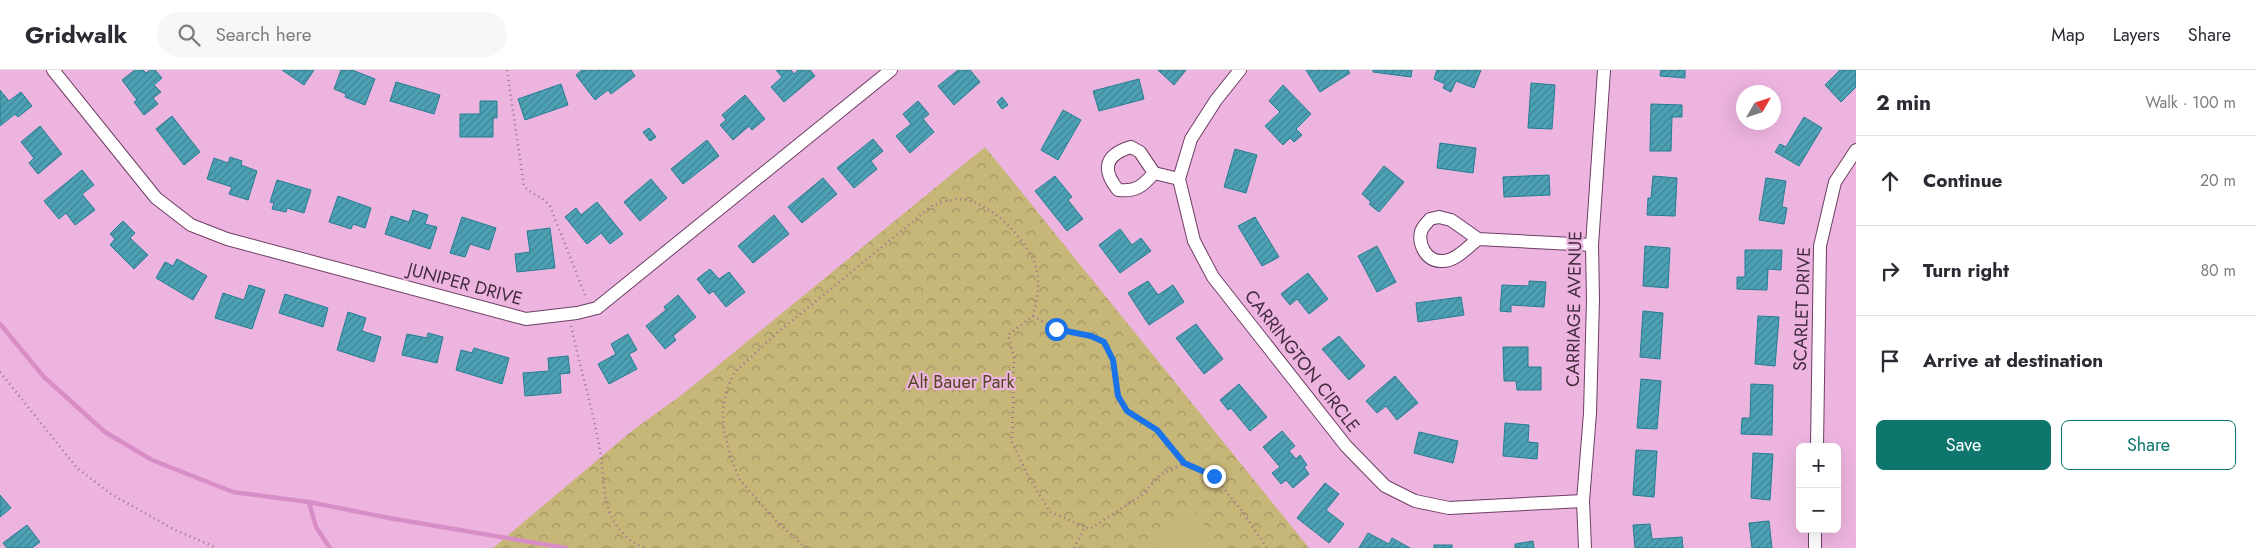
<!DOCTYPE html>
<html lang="en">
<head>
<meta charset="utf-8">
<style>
  body { margin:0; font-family:Jost,sans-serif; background:#f7f7f7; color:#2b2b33 }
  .controls { position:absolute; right:15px; bottom:15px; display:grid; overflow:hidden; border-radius:8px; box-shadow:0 5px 20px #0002 }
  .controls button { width:45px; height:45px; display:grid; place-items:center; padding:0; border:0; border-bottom:1px solid #e1e1e2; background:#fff; color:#2b2b33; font:25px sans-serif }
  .compass { position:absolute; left:1736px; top:15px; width:45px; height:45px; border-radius:50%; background:#fff; box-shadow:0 5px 20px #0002; rotate:51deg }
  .stop { position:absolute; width:15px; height:15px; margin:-11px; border:4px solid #1a73e8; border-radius:50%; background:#fff }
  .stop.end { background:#1a73e8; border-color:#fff; box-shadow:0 1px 5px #0008 }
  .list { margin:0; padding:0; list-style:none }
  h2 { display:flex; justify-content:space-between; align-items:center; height:65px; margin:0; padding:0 20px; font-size:21px }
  h2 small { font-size:16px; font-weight:400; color:#7c7c81 }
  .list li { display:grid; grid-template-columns:32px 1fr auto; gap:15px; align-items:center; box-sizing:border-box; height:90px; padding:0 20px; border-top:1px solid #e1e1e2 }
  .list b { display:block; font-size:19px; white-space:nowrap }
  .list em { font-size:16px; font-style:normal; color:#7c7c81 }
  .actions { display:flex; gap:10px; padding:15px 20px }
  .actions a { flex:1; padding:11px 0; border:1px solid #0f766e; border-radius:8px; text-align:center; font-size:18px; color:#0f766e }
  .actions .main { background:#0f766e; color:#fff }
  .icon { flex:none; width:28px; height:28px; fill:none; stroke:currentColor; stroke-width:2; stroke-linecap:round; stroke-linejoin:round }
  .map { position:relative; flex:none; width:1856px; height:478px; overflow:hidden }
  header { display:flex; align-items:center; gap:30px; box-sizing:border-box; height:70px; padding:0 25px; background:#fff; border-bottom:1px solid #e1e1e2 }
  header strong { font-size:24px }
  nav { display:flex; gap:28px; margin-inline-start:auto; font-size:18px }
  .search { width:350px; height:45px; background:#f7f7f7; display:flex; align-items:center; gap:12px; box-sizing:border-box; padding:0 18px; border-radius:28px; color:#7c7c81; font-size:19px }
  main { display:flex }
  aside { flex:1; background:#fff }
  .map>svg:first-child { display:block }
</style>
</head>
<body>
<header>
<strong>Gridwalk</strong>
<div class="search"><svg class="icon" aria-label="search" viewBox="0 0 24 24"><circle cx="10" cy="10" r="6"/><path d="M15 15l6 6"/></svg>Search here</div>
<nav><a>Map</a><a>Layers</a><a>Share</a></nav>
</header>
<main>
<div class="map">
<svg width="1856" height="478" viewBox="0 0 1856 478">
  <defs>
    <pattern id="park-crowns" width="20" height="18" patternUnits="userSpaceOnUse" patternTransform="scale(1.25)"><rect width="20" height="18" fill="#c6b678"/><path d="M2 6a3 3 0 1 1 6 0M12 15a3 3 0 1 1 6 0" fill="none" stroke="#a29464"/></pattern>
    <pattern id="building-hatch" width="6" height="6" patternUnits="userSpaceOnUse" patternTransform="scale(1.25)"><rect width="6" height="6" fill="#4da1b5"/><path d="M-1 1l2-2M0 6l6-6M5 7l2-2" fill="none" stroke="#428395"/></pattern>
  </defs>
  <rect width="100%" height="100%" fill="#edb4df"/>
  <path fill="url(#park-crowns)" d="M985,77L1309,478H493L633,360L683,324Z"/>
  <g fill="#c6b678">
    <path d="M1193,439L1208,459L1185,478H1154L1150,473Z"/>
    <path d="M1213,465L1224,478H1197Z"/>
  </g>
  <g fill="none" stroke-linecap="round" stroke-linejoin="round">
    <g stroke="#d88dc7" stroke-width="4.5">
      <path d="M0,254L44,307L105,362L152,390L233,422L309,432L389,448L566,478"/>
      <path d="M309,432L316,457L330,478"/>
    </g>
  </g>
  <g fill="url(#building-hatch)" stroke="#247e91">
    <path d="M135,0H143L146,3L150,0H155L162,8L154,15L161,22L153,28L158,34L144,45L134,32L137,30L122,10Z"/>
    <path d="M282,0H314L304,15Z"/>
    <path d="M341,0H352L375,9L365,35L345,27L346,24L334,19Z"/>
    <path d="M582,0H631L635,6L611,24L608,20L595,30L576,5Z"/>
    <path d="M776,0H791L794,4L798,0H810L815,6L784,32L771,17L782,7Z"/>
    <path d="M958,0H970L980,12L954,35L938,16Z"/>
    <path d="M1158,0H1186L1174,15Z"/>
    <path d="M1306,0H1348L1350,3L1320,22Z"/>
    <path d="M1373,0H1412L1411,7L1373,2Z"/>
    <path d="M1437,0H1481L1474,18L1456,11L1451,22L1443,18L1445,14L1434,9Z"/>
    <path d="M1661,0H1685V8L1660,6Z"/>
    <path d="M1840,0H1856V17L1841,32L1825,15Z"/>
    <path d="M1139,9L1144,29L1099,41L1093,21Z"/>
    <path d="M396,12L440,25L434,44L390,31Z"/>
    <path d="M1531,13L1555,15L1552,59L1528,58Z"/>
    <path d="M561,14L568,35L525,50L518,29Z"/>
    <path d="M1283,15L1311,44L1296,59L1302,65L1294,72L1290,68L1283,75L1265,56L1280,42L1269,31Z"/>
    <path d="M0,20L9,31L21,22L32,36L18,47L15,44L0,56Z"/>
    <path d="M745,25L765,49L752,60L749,56L733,70L720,55L726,50L722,45Z"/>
    <path d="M1002,27L1008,35L1002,39L997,32Z"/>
    <path d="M480,31H497V48H493V67H460V44H480Z"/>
    <path d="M918,31L929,44L923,49L934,62L910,83L896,66L911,54L903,44Z"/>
    <path d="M1651,34L1682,35V47H1672L1671,81H1650Z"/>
    <path d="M1063,40L1081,50L1058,90L1041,80Z"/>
    <path d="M172,46L200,82L184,95L156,59Z"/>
    <path d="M1804,47L1822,58L1799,96L1775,82L1780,74L1786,77Z"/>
    <path d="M40,56L62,84L38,104L29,93L34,88L21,72Z"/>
    <path d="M649,58L656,67L650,71L643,62Z"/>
    <path d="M873,69L883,81L871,91L877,99L854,118L837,98Z"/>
    <path d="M707,70L719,86L683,114L671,99Z"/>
    <path d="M1440,73L1476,78L1473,103L1437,98Z"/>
    <path d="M1235,79L1257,85L1246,123L1224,117Z"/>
    <path d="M230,87L242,91L241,95L257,101L248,130L229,124L232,117L207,109L214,88L228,93Z"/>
    <path d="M1384,96L1404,112L1379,142L1369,134L1371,132L1362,124Z"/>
    <path d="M82,100L94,115L82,124L95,140L75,155L66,143L59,149L44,131Z"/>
    <path d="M1549,105L1550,125L1504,127L1503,107Z"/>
    <path d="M1055,106L1072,127L1068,130L1083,149L1067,161L1035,121Z"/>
    <path d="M1653,106L1677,108L1675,146L1647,145L1648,128H1651Z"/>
    <path d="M823,108L837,124L802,153L788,137Z"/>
    <path d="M1766,108L1786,111L1782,137L1787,138L1784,154L1759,150Z"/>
    <path d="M651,109L667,128L640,151L624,132Z"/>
    <path d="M277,110L311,120L304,143L287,138L286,142L272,139L274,133L270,132Z"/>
    <path d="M338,126L371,138L365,158L353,154L351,159L329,152Z"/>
    <path d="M597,132L623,164L610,174L601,163L587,174L565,147L576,138L581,145Z"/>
    <path d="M413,140L428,145L425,154L437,157L430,179L385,164L391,146L409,152Z"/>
    <path d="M774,145L789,164L753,193L738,176Z"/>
    <path d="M462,147L496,158L489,180L470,174L465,187L450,183Z"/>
    <path d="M1255,147L1279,187L1262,196L1238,156Z"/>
    <path d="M123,151L135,163L130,168L148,185L134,199L110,175L115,169L110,164Z"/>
    <path d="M550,158L555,198L517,202L515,184L530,182L527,161Z"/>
    <path d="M1120,159L1132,175L1141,168L1151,181L1120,203L1099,175Z"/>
    <path d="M1377,176L1396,212L1377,222L1358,186Z"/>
    <path d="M1645,176L1670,178L1668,218L1643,216Z"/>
    <path d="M1745,180H1782L1781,200L1768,199L1767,220L1737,219V207H1745Z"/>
    <path d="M177,189L207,206L193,230L156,208L165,192L173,196Z"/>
    <path d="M710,199L719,209L729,202L745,222L726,237L713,221L709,224L697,209Z"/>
    <path d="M1308,203L1328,229L1309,244L1297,229L1290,235L1281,224Z"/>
    <path d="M1148,211L1158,225L1173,215L1184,232L1149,255L1128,223Z"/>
    <path d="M1529,211L1546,212L1544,237L1511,235V242L1500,241L1502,215L1529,216Z"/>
    <path d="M249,215L265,220L252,259L215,248L223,223L244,230Z"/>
    <path d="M285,224L328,238L323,257L279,243Z"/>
    <path d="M678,225L696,247L673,266L676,270L665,279L646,256L666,240L664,237Z"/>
    <path d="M1461,227L1464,245L1418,252L1416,233Z"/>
    <path d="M1643,241L1663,243L1660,289L1640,287Z"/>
    <path d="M348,242L366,248L362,261L381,267L374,292L337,280Z"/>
    <path d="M1758,246L1779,247L1775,296L1755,294Z"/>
    <path d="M1196,254L1223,289L1204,304L1176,268Z"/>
    <path d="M428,263L443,267L437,293L402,285L407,264L427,268Z"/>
    <path d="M628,264L637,280L629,284L637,299L609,314L598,294L616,284L611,274Z"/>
    <path d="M1339,266L1365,296L1349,310L1322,279Z"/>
    <path d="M1503,277H1528V297H1541V320H1517L1516,311H1504Z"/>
    <path d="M474,278L509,288L502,314L456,300L461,280L472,283Z"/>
    <path d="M568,286L570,303L560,304L561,323L525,326L523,303L549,301L548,288Z"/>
    <path d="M1395,306L1418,333L1397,350L1386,336L1377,343L1366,331Z"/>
    <path d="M1641,309L1661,311L1657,359L1637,358Z"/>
    <path d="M1239,314L1267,347L1250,361L1231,338L1228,340L1220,330Z"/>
    <path d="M1751,314L1773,315L1772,365L1741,364L1742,348H1750Z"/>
    <path d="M1505,353L1529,355L1528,372L1538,373L1537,389L1503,386Z"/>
    <path d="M1282,361L1295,376L1289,381L1296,389L1300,385L1307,395L1304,397L1309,404L1293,418L1286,410L1281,414L1272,403L1280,397L1263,377Z"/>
    <path d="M1419,362L1458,371L1453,393L1414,383Z"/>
    <path d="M1636,380L1657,381L1654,427L1633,425Z"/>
    <path d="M1753,383L1773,384L1770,430L1751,428Z"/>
    <path d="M1325,413L1339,424L1326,440L1344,454L1329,473L1297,448Z"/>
    <path d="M0,425L11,438L0,447Z"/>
    <path d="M1769,451L1772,478H1752L1749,453Z"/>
    <path d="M1650,454L1652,469L1682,467L1683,478H1635L1633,455Z"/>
    <path d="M27,455L40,472L32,478H7L3,473Z"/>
    <path d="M1368,463L1389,474L1392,468L1410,478H1359Z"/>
    <path d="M1533,471L1534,478H1515V474Z"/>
    <rect x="1434" y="475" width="18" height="3"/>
  </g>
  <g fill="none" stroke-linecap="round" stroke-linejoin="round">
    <g stroke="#6e3e64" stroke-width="14">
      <g id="street">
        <path d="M53,0L156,128L191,155L227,169L526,249L577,243L597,238L891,0"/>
        <path d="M1240,0L1216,30L1191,69L1179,109L1194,171L1213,207L1346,376L1385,416L1415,431L1449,438L1583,431"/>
        <path d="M1131,77L1140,82L1154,103C1143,116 1136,122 1118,120C1102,100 1104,85 1131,77Z"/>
        <path d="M1154,103L1179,109"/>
        <path d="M1478,169C1468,177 1455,192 1441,191C1426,191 1418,174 1421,162C1422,157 1427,153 1430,149L1439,147L1451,150L1478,169L1592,175"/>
        <path d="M1817,377L1820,176L1835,112L1856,80"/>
        <path d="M1585,478L1583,431L1590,343L1593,229L1592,175L1604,0"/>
        <path d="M1815,478V459"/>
      </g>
    </g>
    <g stroke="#99708f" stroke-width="2.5" stroke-dasharray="1 4" stroke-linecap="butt">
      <path d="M507,0L524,116C532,125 542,126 550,136L585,225"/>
      <path d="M1033,246L1056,259L1091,266L1104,272L1113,289L1119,326L1122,335L1127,341L1157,360L1184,393"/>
      <path d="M571,256C580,298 593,339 600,380C604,403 602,427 612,448C619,462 632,474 646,478"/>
      <path d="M0,302L77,398L111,424L175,460L217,478"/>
      <path d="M806,478L778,453L740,410L731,389L724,361L723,340L727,319L734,303L777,263L933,135C944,132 956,127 967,130C993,135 1032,174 1037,201C1040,217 1037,230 1033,246L1008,265L1014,288L1012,372L1028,406L1050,442L1090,459L1142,425L1160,405L1184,393L1214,406L1242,441L1267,478"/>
      <path d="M1074,478L1085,457"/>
    </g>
    <use href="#street" stroke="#fff" stroke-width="12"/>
  </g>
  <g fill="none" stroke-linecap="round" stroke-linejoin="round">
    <path stroke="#1a73e8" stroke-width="6" d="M1056,259L1091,266L1104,272L1113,290L1118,326L1127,341L1157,360L1184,393L1214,406"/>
  </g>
  <g text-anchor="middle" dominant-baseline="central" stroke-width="4.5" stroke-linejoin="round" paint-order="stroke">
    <g font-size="18" fill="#432c3e" stroke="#edb4df">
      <text transform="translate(465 214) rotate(15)">JUNIPER DRIVE</text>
      <text transform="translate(1574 239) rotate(-89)">CARRIAGE AVENUE</text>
      <text transform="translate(1802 239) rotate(-88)">SCARLET DRIVE</text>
      <text transform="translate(1302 291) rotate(52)">CARRINGTON CIRCLE</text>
    </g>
    <g font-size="18" fill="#534821" stroke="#edb4df">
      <text x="961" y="312">Alt Bauer Park</text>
    </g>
  </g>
</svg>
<div class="controls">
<button>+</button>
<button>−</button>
</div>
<svg class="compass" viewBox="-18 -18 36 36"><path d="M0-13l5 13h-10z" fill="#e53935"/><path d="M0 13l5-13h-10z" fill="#7c7c81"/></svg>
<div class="stop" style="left:1056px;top:259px"></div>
<div class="stop end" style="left:1214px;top:406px"></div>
</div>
<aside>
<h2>2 min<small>Walk · 100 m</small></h2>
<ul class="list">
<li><svg class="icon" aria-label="ahead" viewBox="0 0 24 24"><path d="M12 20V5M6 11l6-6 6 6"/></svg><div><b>Continue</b></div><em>20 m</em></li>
<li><svg class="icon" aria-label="right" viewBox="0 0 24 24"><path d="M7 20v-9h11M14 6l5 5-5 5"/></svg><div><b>Turn right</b></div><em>80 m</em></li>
<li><svg class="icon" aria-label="arrive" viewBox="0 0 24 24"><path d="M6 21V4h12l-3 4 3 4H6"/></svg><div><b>Arrive at destination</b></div></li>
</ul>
<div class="actions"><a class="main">Save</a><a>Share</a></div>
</aside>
</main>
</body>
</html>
